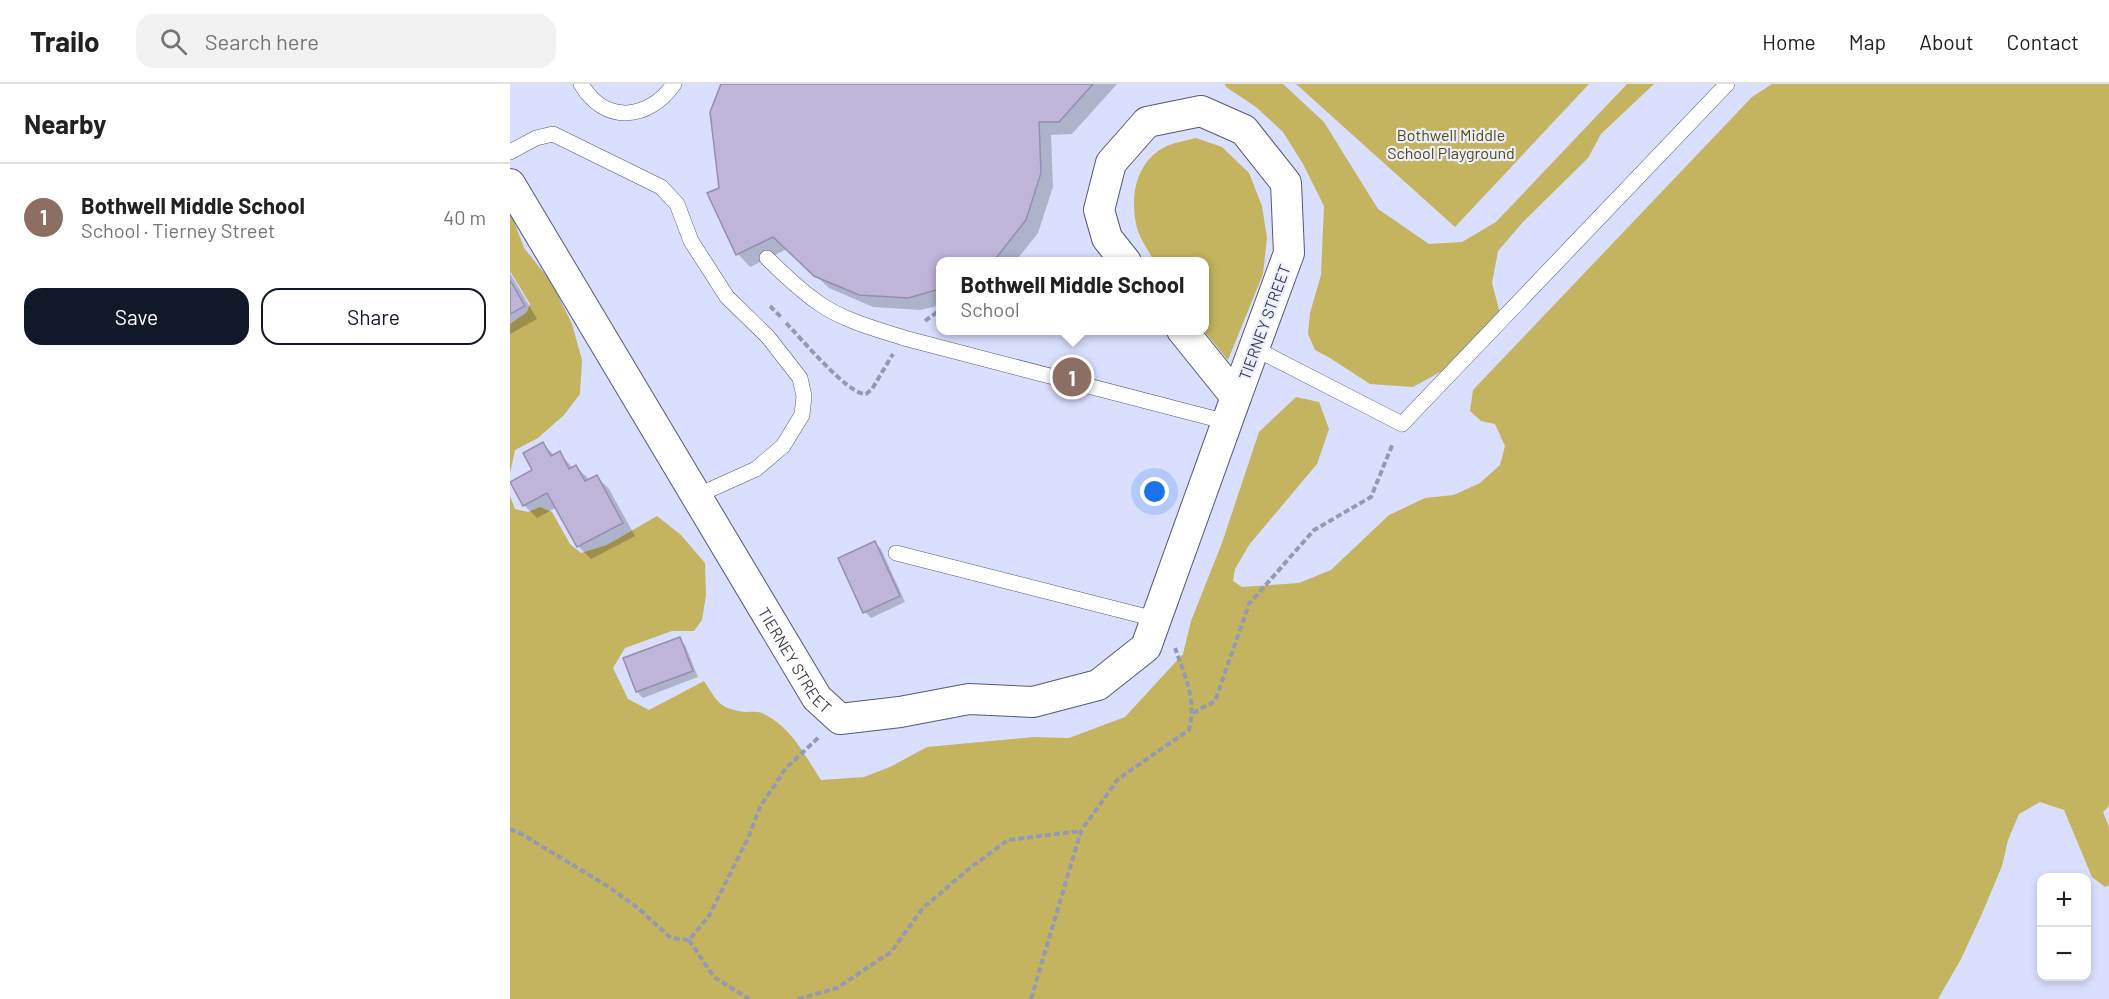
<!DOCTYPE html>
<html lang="en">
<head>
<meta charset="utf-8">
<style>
  body { margin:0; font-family:Barlow,sans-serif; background:#f2f2f2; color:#202124 }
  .controls { position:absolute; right:18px; bottom:18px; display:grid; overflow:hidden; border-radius:12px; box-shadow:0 3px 9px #0003 }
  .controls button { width:54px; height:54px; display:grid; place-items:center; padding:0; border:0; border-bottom:2px solid #e0e0e0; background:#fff; color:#202124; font:30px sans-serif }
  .you { position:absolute; left:645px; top:408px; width:21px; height:21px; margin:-15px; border:4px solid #fff; border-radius:50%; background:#1a73e8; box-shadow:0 0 0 9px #1a73e833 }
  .badge { display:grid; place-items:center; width:39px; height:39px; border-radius:50%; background:#111827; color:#fff; font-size:20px; font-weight:700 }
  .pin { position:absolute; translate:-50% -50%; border:3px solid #fff; box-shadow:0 2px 6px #0006 }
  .popup { position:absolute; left:426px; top:173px; width:273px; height:78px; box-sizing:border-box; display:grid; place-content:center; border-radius:12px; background:#fff; filter:drop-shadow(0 2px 4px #0005); font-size:20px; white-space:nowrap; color:#757577 }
  .popup b { font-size:22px; color:#202124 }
  .popup::after { content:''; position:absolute; left:50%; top:100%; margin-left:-12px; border:12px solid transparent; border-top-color:#fff }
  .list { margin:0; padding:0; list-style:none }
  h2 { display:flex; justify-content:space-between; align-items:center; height:78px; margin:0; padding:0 24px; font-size:26px }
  h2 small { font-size:20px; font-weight:400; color:#757577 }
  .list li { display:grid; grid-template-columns:39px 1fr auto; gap:18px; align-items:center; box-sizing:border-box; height:108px; padding:0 24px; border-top:2px solid #e0e0e0 }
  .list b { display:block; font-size:22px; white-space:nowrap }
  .list p { margin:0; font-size:20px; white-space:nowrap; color:#757577 }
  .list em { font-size:20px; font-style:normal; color:#757577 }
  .actions { display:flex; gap:12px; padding:18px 24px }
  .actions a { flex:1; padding:14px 0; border:2px solid #111827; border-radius:18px; text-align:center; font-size:21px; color:#111827 }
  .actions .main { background:#111827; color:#fff }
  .icon { flex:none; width:33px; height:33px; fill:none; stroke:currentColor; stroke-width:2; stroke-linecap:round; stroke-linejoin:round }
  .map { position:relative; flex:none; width:1599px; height:915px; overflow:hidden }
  header { display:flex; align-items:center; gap:36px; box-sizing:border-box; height:84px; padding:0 30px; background:#fff; border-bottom:2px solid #e0e0e0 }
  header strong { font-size:28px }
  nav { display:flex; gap:33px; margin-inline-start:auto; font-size:21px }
  .search { width:420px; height:54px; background:#f2f2f2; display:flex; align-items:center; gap:15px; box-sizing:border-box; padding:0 21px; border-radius:18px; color:#757577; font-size:22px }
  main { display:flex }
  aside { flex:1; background:#fff }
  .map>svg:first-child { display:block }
</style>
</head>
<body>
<header>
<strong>Trailo</strong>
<div class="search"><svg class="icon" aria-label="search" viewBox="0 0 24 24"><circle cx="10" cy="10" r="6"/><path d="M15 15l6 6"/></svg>Search here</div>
<nav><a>Home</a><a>Map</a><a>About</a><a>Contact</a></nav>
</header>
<main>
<aside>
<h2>Nearby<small></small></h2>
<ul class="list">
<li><span class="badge" style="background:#8d6e63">1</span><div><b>Bothwell Middle School</b><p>School · Tierney Street</p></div><em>40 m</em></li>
</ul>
<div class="actions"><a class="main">Save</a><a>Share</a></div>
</aside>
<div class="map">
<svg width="1599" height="915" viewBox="0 0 1599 915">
  <rect width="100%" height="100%" fill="#dadffe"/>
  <g fill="#c4b35f">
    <path d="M715,0H773L814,38L868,125L919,160L952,158L986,138L1117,0H1144L1091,50L1078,74L1013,138L988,167L982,199L990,229L941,282L903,303L860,300L820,274L805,266L798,250L800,229L811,191L814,122L793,80L773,48L746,23L716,3Z"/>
    <path d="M786,0H1079L945,143Z"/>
    <path d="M1262,0H1599V722L1593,728L1599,743V801L1595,803L1582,793L1554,726L1530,718L1509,730L1498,756L1492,782L1471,832L1451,875L1428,915H0V412L5,425L18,428L30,423L42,428L60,460L71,469L97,461L147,432L171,451L195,479L196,511L192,536L184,547H162L115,564L103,584L118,615L139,626L194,597C208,618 209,625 236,628C242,628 249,627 254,630C282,644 295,672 311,696L354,693L380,683L417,663L524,653L559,654L615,633L673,570L681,537L712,459L749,348L786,313L809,318L819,345L807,380L739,461L725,485L723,497L732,503L789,499L821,486L879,431L915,414L944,411L970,399L990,381L995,362L985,340L971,337L960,327L963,306L1242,13Z"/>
    <path d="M686,54L712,63L739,89L752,122L757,154L753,190L718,276L694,247V178L644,177C639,167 630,155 627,144C619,112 626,75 659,61C667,58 678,56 686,54Z"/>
    <path d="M0,127L14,164L42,199L62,240L72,276L70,310L54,331L28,354L5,366L0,389V240L17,228L20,220L0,187Z"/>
  </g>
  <g fill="#0003">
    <path d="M212,0H607L562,50L541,51L543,103L528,149L505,178H430V221L411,226L363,223L319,204L277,165L240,183L228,170L210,105Z"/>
    <path d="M0,189L27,235L0,250Z"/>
    <path d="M33,360L45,372L49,369L63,384L66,383L80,396L87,393L99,405L125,452L81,475L69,463L47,423L27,434L14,421L2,399L24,386Z"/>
    <path d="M365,459L371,465L395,518L361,534L355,528Z"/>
    <path d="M169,555L175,561L188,593L133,614L127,608L115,575Z"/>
  </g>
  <g fill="#bfb5d9" stroke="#978db0" stroke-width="1.5">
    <path d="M211,0H583L549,38H529L531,89L516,136L486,174L481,178H430V205L398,214L349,211L304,192L263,153L226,171L197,109L209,104L200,28Z"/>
    <path d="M0,196L15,222L0,230Z"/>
    <path d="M33,358L41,372L50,367L59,385L66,381L75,397L87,391L113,439L67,463L37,409L13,422L0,398L22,386L13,369Z"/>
    <path d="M365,457L390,512L353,529L328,474Z"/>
    <path d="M170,553L183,587L126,608L113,574Z"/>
  </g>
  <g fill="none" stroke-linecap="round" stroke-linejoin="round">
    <g stroke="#54597a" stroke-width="16">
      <g id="service">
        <path d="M71,0C95,41 139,36 164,0"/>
        <path d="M0,68L26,54L43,50L151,103L167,120L181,157L217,213L258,253L290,294L294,312L292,331L273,362L246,385L186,412"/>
        <path d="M257,174C274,191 291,207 310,220C335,237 366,245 394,254L717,338"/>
        <path d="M744,264L892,340L1217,0"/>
        <path d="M386,469L645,535"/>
      </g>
    </g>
    <g stroke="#54597a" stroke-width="32">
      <g id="minor">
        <path id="s1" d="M0,100L307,614L330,635L390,628L459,615L523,618L588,601L636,563L726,313"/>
        <path d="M616,178L597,154L589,126L601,79L637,38L691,27L734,46L776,99L779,169L726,313L672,246"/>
      </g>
    </g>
    <g stroke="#9599b1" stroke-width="4" stroke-dasharray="6 3" stroke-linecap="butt">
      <path d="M260,222L271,233"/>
      <path d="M415,237L430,226"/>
      <path d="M276,239C291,254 338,311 356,310L362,305L383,270"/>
      <path d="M683,629L705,617L739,520L804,446L861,413L883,359"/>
      <path d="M0,745L10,749L99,803L128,824L161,854L179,856L199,832L239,752L250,723L276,684L309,653"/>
      <path d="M179,856L204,893L239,915"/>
      <path d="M288,915L327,904L381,868L413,824L460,784L498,756L571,747"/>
      <path d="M521,915L571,747L608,695L679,646C687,616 675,592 665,564"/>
    </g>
    <use href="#service" stroke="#fff" stroke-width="15"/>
    <use href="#minor" stroke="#fff" stroke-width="30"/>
  </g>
  <g text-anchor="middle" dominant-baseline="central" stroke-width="4.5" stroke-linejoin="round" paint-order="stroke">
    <g font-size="16" fill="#554a0f" stroke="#ebeefd">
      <text x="941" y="50">Bothwell Middle<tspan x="941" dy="18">School Playground</tspan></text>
    </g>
    <g font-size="16" fill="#383a49" stroke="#ebeefd">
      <text transform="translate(754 238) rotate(-70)">TIERNEY STREET</text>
      <text stroke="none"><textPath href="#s1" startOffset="555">TIERNEY STREET</textPath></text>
    </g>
  </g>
</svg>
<div class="controls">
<button>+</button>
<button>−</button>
</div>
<div class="you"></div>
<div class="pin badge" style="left:562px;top:293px;background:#8d6e63">1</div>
<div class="popup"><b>Bothwell Middle School</b>School</div>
</div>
</main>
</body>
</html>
